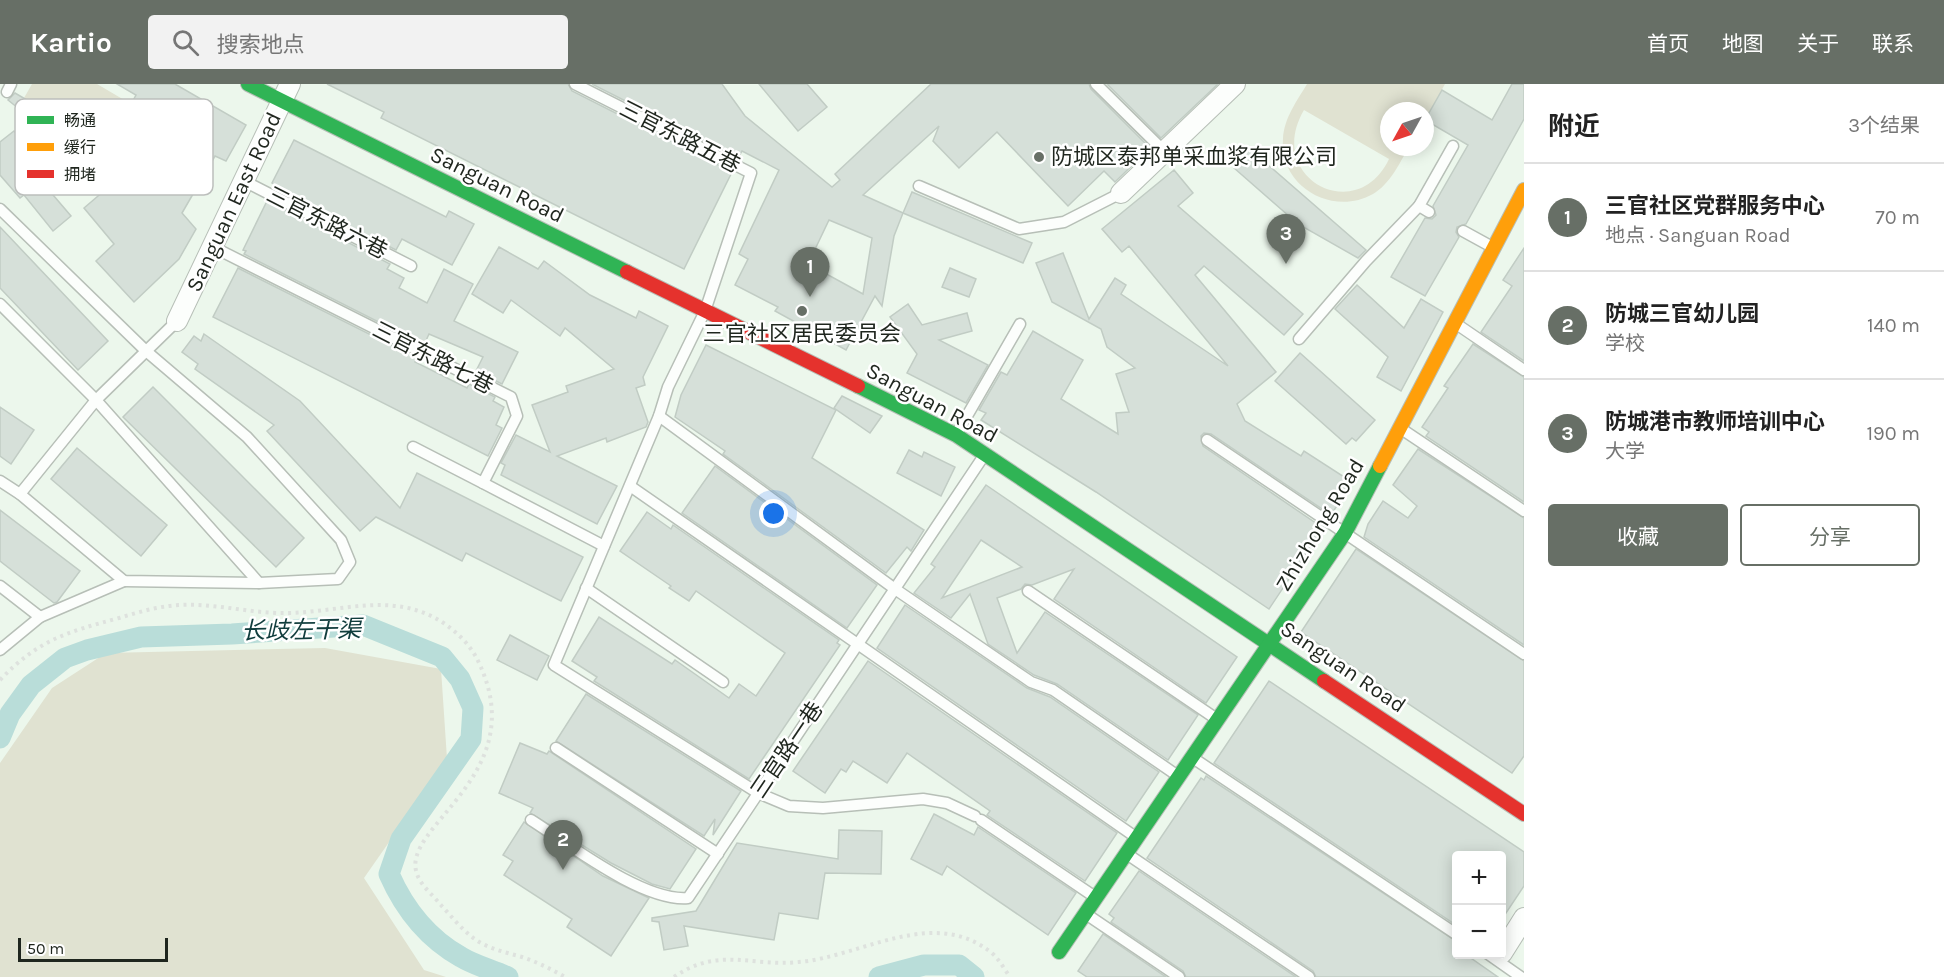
<!DOCTYPE html>
<html lang="zh">
<head>
<meta charset="utf-8">
<style>
  body { margin:0; font-family:Karla,"Noto Sans SC",sans-serif; background:#f2f2f2; color:#222 }
  .controls { position:absolute; right:18px; bottom:18px; display:grid; overflow:hidden; border-radius:6px; box-shadow:0 3px 15px #0003 }
  .controls button { width:54px; height:54px; display:grid; place-items:center; padding:0; border:0; border-bottom:2px solid #e0e0e0; background:#fff; color:#222; font:30px sans-serif }
  .compass { position:absolute; left:1380px; top:18px; width:54px; height:54px; border-radius:50%; background:#fff; box-shadow:0 3px 15px #0003; rotate:230deg }
  .scale { position:absolute; left:18px; bottom:15px; width:150px; box-sizing:border-box; padding-left:6px; border:3px solid #1f261e; border-top:0; font-size:16px; line-height:21px; white-space:nowrap; color:#1f261e; -webkit-text-stroke:4px #fff; paint-order:stroke }
  .you { position:absolute; left:774px; top:430px; width:21px; height:21px; margin:-15px; border:4px solid #fff; border-radius:50%; background:#1a73e8; box-shadow:0 0 0 9px #1a73e833 }
  .badge { display:grid; place-items:center; width:39px; height:39px; border-radius:50%; background:#676f66; color:#fff; font-size:20px; font-weight:700 }
  .pin { position:absolute; translate:-50% -50px; filter:drop-shadow(0 2px 3px #0008) }
  .pin::after { content:''; position:absolute; top:32px; width:21px; height:18px; background:inherit; clip-path:polygon(0 0,100% 0,50% 100%) }
  .list { margin:0; padding:0; list-style:none }
  h2 { display:flex; justify-content:space-between; align-items:center; height:78px; margin:0; padding:0 24px; font-size:26px }
  h2 small { font-size:20px; font-weight:400; color:#767676 }
  .list li { display:grid; grid-template-columns:39px 1fr auto; gap:18px; align-items:center; box-sizing:border-box; height:108px; padding:0 24px; border-top:2px solid #e0e0e0 }
  .list b { display:block; font-size:22px; white-space:nowrap }
  .list p { margin:0; font-size:20px; white-space:nowrap; color:#767676 }
  .list em { font-size:20px; font-style:normal; color:#767676 }
  .actions { display:flex; gap:12px; padding:18px 24px }
  .actions a { flex:1; padding:14px 0; border:2px solid #676f66; border-radius:6px; text-align:center; font-size:21px; color:#676f66 }
  .actions .main { background:#676f66; color:#fff }
  .icon { flex:none; width:33px; height:33px; fill:none; stroke:currentColor; stroke-width:2; stroke-linecap:round; stroke-linejoin:round }
  .map { position:relative; flex:none; width:1524px; height:893px; overflow:hidden }
  header { display:flex; align-items:center; gap:36px; box-sizing:border-box; height:84px; padding:0 30px; background:#676f66; color:#fff }
  header strong { font-size:28px }
  nav { display:flex; gap:33px; margin-inline-start:auto; font-size:21px }
  .search { width:420px; height:54px; background:#f2f2f2; display:flex; align-items:center; gap:15px; box-sizing:border-box; padding:0 21px; border-radius:6px; color:#767676; font-size:22px }
  main { display:flex }
  aside { flex:1; background:#fff }
  .map>svg:first-child { display:block }
</style>
</head>
<body>
<header>
<strong>Kartio</strong>
<div class="search"><svg class="icon" aria-label="search" viewBox="0 0 24 24"><circle cx="10" cy="10" r="6"/><path d="M15 15l6 6"/></svg>搜索地点</div>
<nav><a>首页</a><a>地图</a><a>关于</a><a>联系</a></nav>
</header>
<main>
<div class="map">
<svg width="1524" height="893" viewBox="0 0 1524 893">
  <rect width="100%" height="100%" fill="#ecf7ec"/>
  <g fill="#e0e2d1" fill-rule="evenodd">
    <path d="M32,0H97L131,20L106,63L24,14Z"/>
    <path d="M1307,0H1445L1425,36V27H1389V63H1409C1399,80 1390,100 1373,110C1332,133 1279,102 1283,55C1284,34 1297,17 1307,0ZM1304,26L1389,75C1357,143 1264,94 1304,26Z"/>
    <path d="M325,564L441,585L447,675L364,794L424,886L446,893H0V679L52,604L106,569Z"/>
  </g>
  <g fill="none" stroke-linecap="round" stroke-linejoin="round">
    <g stroke="#b9ddd9" stroke-width="21">
      <path d="M0,654L10,630L31,601L65,574L87,566L141,553L232,550L363,541L442,573L460,595L473,624L471,655L401,755L389,790C404,824 427,854 461,873C476,882 493,886 508,893"/>
      <path d="M879,893L924,881H959L974,893"/>
    </g>
  </g>
  <g fill="#d6e0d9" stroke="#c1ccc4" stroke-width="1.5" fill-rule="evenodd">
    <path d="M117,0H175L246,41L226,77L215,72L182,129L196,145L179,175L134,218L96,177L114,160L84,124L112,100L8,16L15,9L107,63L136,11Z"/>
    <path d="M327,0H568L572,7L732,88L684,185L381,34L384,28Z"/>
    <path d="M592,0H722L745,32L832,103L840,96L835,90L931,0H1089L1091,5L1150,64L1115,98L1104,87L1068,122L997,48L959,84L933,57L939,42L863,111L903,129L894,152L882,222L875,212L846,266L775,227L778,223L735,201L748,175L739,170L779,86L742,67L738,74ZM829,136L872,154L863,210L808,180Z"/>
    <path d="M759,0H807L827,23L798,47Z"/>
    <path d="M1107,0H1218L1161,54Z"/>
    <path d="M1512,0H1524V35L1466,140L1457,143L1456,148L1459,153L1425,212L1391,193L1425,134L1432,135L1436,131L1433,122L1468,61L1425,36L1442,6L1492,36Z"/>
    <path d="M14,47L45,84L36,91L71,132L53,147L24,111L20,114L0,91V58Z"/>
    <path d="M294,56L446,133L449,127L474,140L452,181L402,155L396,166L274,104L276,101L272,99Z"/>
    <path d="M1250,65L1366,166L1358,174L1298,140L1234,84Z"/>
    <path d="M1174,86L1193,109L1178,122L1303,230L1284,251L1204,182L1195,191L1276,288L1237,320L1245,337L1301,372L1304,367L1352,398L1331,431L1211,350L1204,349L1201,352L1203,362L1323,444L1269,525L1096,408L981,336L986,329L979,326L1001,288L1007,291L1033,247L1083,276L1061,315L1118,350L1116,329L1129,328L1116,290L1135,284L1107,263L1101,245L1052,218L1036,179L1063,169L1089,235L1115,194L1126,201L1121,210L1228,282L1129,162L1122,168L1102,145Z"/>
    <path d="M912,108L1032,159L1023,179L903,129Z"/>
    <path d="M267,117L390,180L387,185L404,194L399,204L427,219L444,185L473,200L454,237L518,268L502,300L476,287L483,273L429,250L424,261L244,170L246,167L243,166Z"/>
    <path d="M0,143L108,257L78,286L0,204Z"/>
    <path d="M499,163L538,185L544,177L590,211L636,234L639,227L668,242L643,293L645,301L636,304L648,338L646,343L607,358L606,354L557,372L617,402L597,440L501,391L505,381L501,379L516,351L550,368L532,321L568,308L566,302L614,285L565,244L560,252L511,216L503,229L472,210Z"/>
    <path d="M1524,164V277L1481,248L1512,202L1503,196Z"/>
    <path d="M238,184L417,274L415,278L467,304L469,300L495,313L493,317L504,323L496,341L502,344L488,372L213,233Z"/>
    <path d="M950,184L976,195L969,213L942,203Z"/>
    <path d="M1357,201L1404,244L1421,215L1443,228L1401,307L1377,293L1388,273L1335,225Z"/>
    <path d="M908,220L922,241L967,229L972,247L939,256L988,281L966,319L907,289L917,270L890,233Z"/>
    <path d="M204,250L300,317L400,424L417,389L583,473L561,517L466,469L462,477L376,433L360,447L267,347L274,341L195,285L198,280L182,268L194,252L201,257Z"/>
    <path d="M1473,260L1524,293V418L1426,352L1429,348L1422,343L1448,304L1444,302Z"/>
    <path d="M706,261L836,326L812,374L924,446L911,467L907,463L886,489L723,370L725,367L675,333L681,311Z"/>
    <path d="M1300,269L1375,336L1356,357L1352,354L1346,360L1275,297Z"/>
    <path d="M153,303L304,454L276,483L123,333Z"/>
    <path d="M842,312L882,332L870,349L834,324Z"/>
    <path d="M0,323L34,346L11,380L0,372Z"/>
    <path d="M77,364L167,441L141,472L51,395Z"/>
    <path d="M1418,365L1524,434V561L1364,453L1368,440L1383,417L1408,434L1417,422L1393,401Z"/>
    <path d="M909,366L922,373L924,368L955,383L941,412L897,389Z"/>
    <path d="M715,382L877,501L847,544L682,429Z"/>
    <path d="M986,401L1237,573L1206,619L1054,515L1074,485L1032,501L1025,500L1021,505L997,514L1017,569L1045,528L1198,631L1168,676L1057,600L1034,591L988,560L970,510L951,534L914,509L935,483L931,480ZM981,456L1022,483L942,514Z"/>
    <path d="M0,426L80,487L57,518L54,519L0,477Z"/>
    <path d="M647,428L671,445L673,441L839,556L837,559L840,561L749,695L594,597L597,593L572,577L599,533L672,580L675,576L729,614L739,600L756,612L785,569L696,507L689,517L669,504L671,502L620,467Z"/>
    <path d="M1356,465L1524,577V672L1512,689L1301,548Z"/>
    <path d="M905,521L1027,604L1050,613L1159,688L1126,737L877,564Z"/>
    <path d="M510,551L549,572L537,596L497,576Z"/>
    <path d="M868,577L1117,749L1085,797L987,731L990,727L907,669L887,699L853,677L846,688L841,685L825,709L793,687Z"/>
    <path d="M1269,597L1524,768V802L1502,835V771H1456V841L1214,679Z"/>
    <path d="M586,610L741,707L713,751L715,735L704,752L556,657Z"/>
    <path d="M520,659L547,670L549,667L696,765L670,805L652,800L611,779L530,729L533,724L499,709Z"/>
    <path d="M1206,692L1456,857V870H1465L1498,893H1316L1313,887L1147,774L1201,694L1204,696Z"/>
    <path d="M934,730L974,751L978,743L1076,809L1048,851L947,782L942,791L911,775Z"/>
    <path d="M524,738L603,792L649,814L611,872L567,843L572,835L504,791L513,777L503,771Z"/>
    <path d="M839,746L882,747L881,790L825,789L818,835L779,829L774,856L684,842L688,862L664,866L659,838L652,837V834L696,827L737,759L838,775Z"/>
    <path d="M1139,787L1296,893H1186L1183,887L1111,838L1114,834L1109,830Z"/>
    <path d="M1103,850L1166,893H1087L1078,887Z"/>
  </g>
  <g fill="none" stroke-linecap="round" stroke-linejoin="round">
    <g stroke="#b7bfb7" stroke-width="13">
      <g id="lane">
        <path d="M575,0L751,89L705,227L668,303L659,332L554,581L758,709L789,722L823,724L923,715L947,719L975,732"/>
        <path d="M1096,0L1164,67"/>
        <path d="M7,8L11,0"/>
        <path d="M244,97L411,182"/>
        <path d="M919,102L1019,145L1064,138L1121,109"/>
        <path d="M0,125L146,267L247,353L341,456L350,478L338,495L259,499L124,497L20,410L0,397"/>
        <path d="M1429,128L1419,122L1453,62"/>
        <path d="M1463,147L1494,164"/>
        <path d="M213,163L511,313L517,332L483,399L604,462"/>
        <path d="M0,220L96,316L259,499"/>
        <path d="M1455,239L1524,286"/>
        <path d="M1299,255L1366,177L1419,122"/>
        <path d="M659,332L895,505L1031,598L1053,606L1178,692"/>
        <path d="M1400,344L1524,427"/>
        <path d="M956,351L1020,240"/>
        <path d="M1207,356L1524,570"/>
        <path d="M413,363L483,399"/>
        <path d="M630,402L1137,754"/>
        <path d="M20,410L96,316L177,237"/>
        <path d="M0,502L40,533L124,497"/>
        <path d="M586,504L723,598"/>
        <path d="M1028,507L1218,636"/>
        <path d="M0,566L40,533"/>
        <path d="M556,664L718,770"/>
        <path d="M1193,674L1456,850"/>
        <path d="M531,736C569,760 643,818 688,814L985,370"/>
        <path d="M981,736L1095,813"/>
        <path d="M1127,770L1309,893"/>
        <path d="M1086,830L1179,893"/>
        <path d="M1488,870L1521,893"/>
      </g>
    </g>
    <g stroke="#b7bfb7" stroke-width="22">
      <g id="street">
        <path d="M1121,109L1235,0"/>
        <path d="M177,237L290,0"/>
        <path d="M1502,869L1524,834"/>
      </g>
    </g>
    <g stroke="#b7bfb7" stroke-width="16">
      <g id="fast">
        <path d="M248,0L627,188"/>
        <path d="M858,302L956,351L1324,597"/>
        <path d="M1059,868L1345,449L1380,382"/>
      </g>
    </g>
    <g stroke="#b7bfb7" stroke-width="16">
      <path id="slow" d="M1380,382L1524,106"/>
    </g>
    <g stroke="#b7bfb7" stroke-width="16">
      <g id="jam">
        <path d="M627,188L858,302"/>
        <path d="M1324,597L1524,730"/>
      </g>
    </g>
    <g stroke="#dee2de" stroke-width="4" stroke-dasharray="3 4.5" stroke-linecap="butt">
      <path d="M0,596C38,556 67,548 119,534C139,528 159,522 180,521C216,519 252,530 288,529C343,528 395,506 445,540C459,550 472,563 479,579C533,693 399,742 417,790C421,802 433,811 440,820C453,834 465,850 481,859C494,866 508,869 522,873C537,878 551,885 565,893"/>
      <path d="M674,893C719,862 751,883 799,878C861,873 936,820 994,871C1000,877 1005,886 1010,893"/>
    </g>
    <use href="#lane" stroke="#fcfefc" stroke-width="10"/>
    <use href="#street" stroke="#fcfefc" stroke-width="20"/>
    <use href="#fast" stroke="#30b455" stroke-width="14"/>
    <use href="#slow" stroke="#ff9f0a" stroke-width="14"/>
    <use href="#jam" stroke="#e5322d" stroke-width="14"/>
  </g>
  <g fill="#676f66" stroke="#fff" stroke-width="2">
    <circle cx="1039" cy="73" r="6"/>
    <circle cx="802" cy="227" r="6"/>
  </g>
  <g text-anchor="middle" dominant-baseline="central" stroke-width="5" stroke-linejoin="round" paint-order="stroke">
    <g font-size="22" fill="#1f261e" stroke="#fff">
      <text transform="translate(680 53) rotate(27)">三官东路五巷</text>
      <text transform="translate(497 101) rotate(26)">Sanguan Road</text>
      <text transform="translate(234 118) rotate(-65)">Sanguan East Road</text>
      <text transform="translate(327 139) rotate(27)">三官东路六巷</text>
      <text transform="translate(433 274) rotate(27)">三官东路七巷</text>
      <text transform="translate(932 319) rotate(28)">Sanguan Road</text>
      <text transform="translate(1320 441) rotate(-59)">Zhizhong Road</text>
      <text transform="translate(1343 583) rotate(34)">Sanguan Road</text>
      <text transform="translate(787 666) rotate(-56)">三官路一巷</text>
    </g>
    <g font-size="22" fill="#1f261e" stroke="#fff" text-anchor="start">
      <text x="1051" y="73">防城区泰邦单采血浆有限公司</text>
      <text x="802" y="250" text-anchor="middle">三官社区居民委员会</text>
    </g>
    <g font-size="24" font-style="italic" fill="#113d3d" stroke="#fff">
      <text transform="translate(301 546) rotate(-1)">长歧左干渠</text>
    </g>
  </g>
  <rect x="15" y="15" width="198" height="96" rx="9" fill="#fff" stroke="#bcbebc" stroke-width="1.5"/>
  <rect x="27" y="32" width="27" height="8" fill="#30b455"/>
  <rect x="27" y="59" width="27" height="8" fill="#ff9f0a"/>
  <rect x="27" y="86" width="27" height="8" fill="#e5322d"/>
  <g font-size="16" fill="#1f261e">
    <text x="64" y="42">畅通</text>
    <text x="64" y="69">缓行</text>
    <text x="64" y="96">拥堵</text>
  </g>
</svg>
<div class="controls">
<button>+</button>
<button>−</button>
</div>
<svg class="compass" viewBox="-18 -18 36 36"><path d="M0-13l5 13h-10z" fill="#e53935"/><path d="M0 13l5-13h-10z" fill="#767676"/></svg>
<div class="scale">50 m</div>
<div class="you"></div>
<div class="pin badge" style="left:810px;top:213px">1</div>
<div class="pin badge" style="left:563px;top:786px">2</div>
<div class="pin badge" style="left:1286px;top:180px">3</div>
</div>
<aside>
<h2>附近<small>3个结果</small></h2>
<ul class="list">
<li><span class="badge">1</span><div><b>三官社区党群服务中心</b><p>地点 · Sanguan Road</p></div><em>70 m</em></li>
<li><span class="badge">2</span><div><b>防城三官幼儿园</b><p>学校</p></div><em>140 m</em></li>
<li><span class="badge">3</span><div><b>防城港市教师培训中心</b><p>大学</p></div><em>190 m</em></li>
</ul>
<div class="actions"><a class="main">收藏</a><a>分享</a></div>
</aside>
</main>
</body>
</html>
